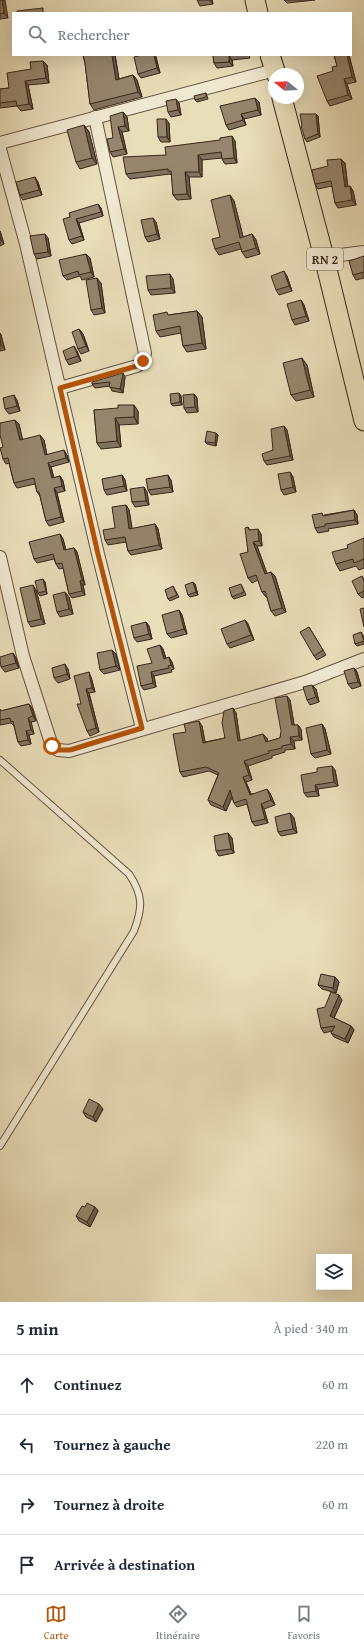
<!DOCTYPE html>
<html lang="fr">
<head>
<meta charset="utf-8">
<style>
  body { margin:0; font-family:"Gentium Book Plus",serif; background:#f6f6f7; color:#1f2937 }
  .controls { position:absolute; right:12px; bottom:12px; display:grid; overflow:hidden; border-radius:0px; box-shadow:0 4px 16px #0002 }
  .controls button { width:36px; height:36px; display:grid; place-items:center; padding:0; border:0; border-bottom:1px solid #e0e1e3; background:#fff; color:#1f2937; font:20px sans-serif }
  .compass { position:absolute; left:268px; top:68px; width:36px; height:36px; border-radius:50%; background:#fff; box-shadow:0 4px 16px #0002; rotate:288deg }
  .stop { position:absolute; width:12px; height:12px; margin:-9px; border:3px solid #b45309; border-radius:50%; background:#fff }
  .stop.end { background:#b45309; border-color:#fff; box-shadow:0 1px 4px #0008 }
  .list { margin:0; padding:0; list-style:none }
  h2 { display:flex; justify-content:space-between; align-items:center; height:52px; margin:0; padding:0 16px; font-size:17px }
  h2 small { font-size:13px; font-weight:400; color:#747a83 }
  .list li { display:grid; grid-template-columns:26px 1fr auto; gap:12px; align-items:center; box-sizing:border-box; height:60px; padding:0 16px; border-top:1px solid #e0e1e3 }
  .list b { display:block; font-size:15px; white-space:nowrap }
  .list em { font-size:13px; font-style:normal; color:#747a83 }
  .icon { flex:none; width:22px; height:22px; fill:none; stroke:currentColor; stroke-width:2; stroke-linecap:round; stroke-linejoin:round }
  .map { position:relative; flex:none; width:364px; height:1302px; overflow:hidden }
  .search { position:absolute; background:#fff; box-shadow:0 4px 16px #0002; left:12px; right:12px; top:12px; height:44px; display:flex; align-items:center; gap:10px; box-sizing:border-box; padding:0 14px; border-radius:0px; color:#747a83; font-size:15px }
  .sheet { height:292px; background:#fff }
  nav { display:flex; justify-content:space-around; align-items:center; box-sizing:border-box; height:56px; border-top:1px solid #e0e1e3; background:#fff; font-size:11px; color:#747a83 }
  nav a { display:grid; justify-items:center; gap:2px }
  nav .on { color:#b45309 }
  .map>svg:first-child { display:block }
</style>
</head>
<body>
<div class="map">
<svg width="364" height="1302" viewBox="0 0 364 1302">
  <rect width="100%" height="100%" fill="#e9deba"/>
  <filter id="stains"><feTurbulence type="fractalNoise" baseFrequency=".005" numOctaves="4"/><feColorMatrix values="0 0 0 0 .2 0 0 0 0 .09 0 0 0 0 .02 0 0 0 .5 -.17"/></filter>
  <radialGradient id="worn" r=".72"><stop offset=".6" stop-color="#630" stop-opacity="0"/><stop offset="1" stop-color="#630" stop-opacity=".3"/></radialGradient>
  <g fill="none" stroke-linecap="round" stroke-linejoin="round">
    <g stroke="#655442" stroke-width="8">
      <path id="service" d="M0,760L129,874C143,895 143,907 134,931L0,1146"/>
    </g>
    <g stroke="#655442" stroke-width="14">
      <g id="minor">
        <path d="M0,143L275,70"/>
        <path d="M0,149L26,244L98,554L142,728"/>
        <path d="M324,257L364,252"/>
        <path d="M60,388L137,366L143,361L145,353L95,117"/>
        <path d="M0,557L23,656L52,746L58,750L69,751L305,682L364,659"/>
      </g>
    </g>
    <g stroke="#39261a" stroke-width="21">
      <g id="trunk">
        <path d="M255,0L258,13"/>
        <path d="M270,55L276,74"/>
        <path d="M282,98L324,257L364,421"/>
      </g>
    </g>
    <use href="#service" stroke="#f1ead2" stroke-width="6"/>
    <use href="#minor" stroke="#f1ead2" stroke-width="12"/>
    <use href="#trunk" stroke="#e9deba" stroke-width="19"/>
  </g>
  <g fill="#80735e" stroke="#39261a">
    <path d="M0,0L8,18L0,19Z"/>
    <path d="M197,0H212L213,4L200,6Z"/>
    <path d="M284,0H315L287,3Z"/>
    <path d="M83,55H115L119,79L133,75L137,80L142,97L94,110L90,104L85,63Z"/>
    <path d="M142,55H155L156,57L160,73L141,78L138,74Z"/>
    <path d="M213,55H249L250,58L232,60L233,66L217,68L214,63Z"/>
    <path d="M334,55H349L356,82L347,84L352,99L330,106L327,101L333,71L337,66Z"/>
    <path d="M47,65L49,83L28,85L33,109L21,111L17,106L0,108V89L9,88L31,69Z"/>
    <path d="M206,93L208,99L197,102L195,100Z"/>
    <path d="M259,102L261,115L244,119L246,125L229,130L226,125Z"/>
    <path d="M179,103L181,115L171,117L168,112Z"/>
    <path d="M123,112L127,117L129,131L122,132L127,154L113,157L110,152L113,138Z"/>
    <path d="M316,114L318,116L320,137L307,142L305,139L302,126Z"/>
    <path d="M169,123L170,142H161L158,137Z"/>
    <path d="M84,125L89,132L97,164L80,169L76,162Z"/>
    <path d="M235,141L237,163L225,164L222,159V158L202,160V177H189L191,199L177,200L173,195L172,176L170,174L130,179L126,174L166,155Z"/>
    <path d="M345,163L348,187L350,186L353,191L356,205L338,208L335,203L332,186L318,189L315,184Z"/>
    <path d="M38,182L42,195L23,200L20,195Z"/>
    <path d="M230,195L234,201L243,237L252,234L256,240L260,254L246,258L242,252L241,249L219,255L215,249L220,237Z"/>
    <path d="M101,208L103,216L79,223L84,240L72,244L69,240L70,217Z"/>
    <path d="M156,222L160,239L148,242L145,237Z"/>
    <path d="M0,231L4,244L0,246Z"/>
    <path d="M48,238L51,256L37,259L34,254Z"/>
    <path d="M86,254L90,258L94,277L82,280L80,276L67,280L63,276Z"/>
    <path d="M364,256V278L356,280L353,275Z"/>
    <path d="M287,276L292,291L279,295L276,290Z"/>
    <path d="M173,279L175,293L151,295L148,290Z"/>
    <path d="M101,283L105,313L94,315L91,310Z"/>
    <path d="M301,300L304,305L309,321L295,325L292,320Z"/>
    <path d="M197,311L202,317L206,349L187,352L183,346L181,333L160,337L156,331L169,315Z"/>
    <path d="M79,329L83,334L89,351L81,354L78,349Z"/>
    <path d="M0,333L1,335L5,350L0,351Z"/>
    <path d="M77,351L81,361L69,365L66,360Z"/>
    <path d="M307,365L314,397L296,401L291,395Z"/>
    <path d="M125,377L123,393L112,391L110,386L95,388L92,384Z"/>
    <path d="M179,393L181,396L182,405L173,406L171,404Z"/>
    <path d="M194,394L197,398L198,412L187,413L184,408Z"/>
    <path d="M17,400L20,411L9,414L5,409Z"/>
    <path d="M94,410L138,411V424L119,425L121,447L101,449L97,443Z"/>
    <path d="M19,424L22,440H44L47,455H67L69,462L51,467L54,478L60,476L63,481L65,491L57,493L64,522L49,526L46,521L40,496L37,492L35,484L17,488L14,483L9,463L6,464L3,459V447Z"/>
    <path d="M284,426L287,430L293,460L267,465L264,461L273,450Z"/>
    <path d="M216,433L218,435L216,446L207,444L205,442Z"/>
    <path d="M290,472L293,477L296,492L284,495L281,490Z"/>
    <path d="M122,475L125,480L127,491L107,495L104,490Z"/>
    <path d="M171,480L173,492L151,495L148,490Z"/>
    <path d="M147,492L149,505L135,507L132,502Z"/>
    <path d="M126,505L129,510L132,529L155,524L158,529L162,549L131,555L128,551L126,542L108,545L105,540L115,528Z"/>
    <path d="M354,510L357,515L358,524L328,529L329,531L318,533L315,528L324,515Z"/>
    <path d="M248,527L250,530L261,534L262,546H257L267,574L271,572L275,576L286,612L275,616L271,611L267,597H266L262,592L258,580L252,583L248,578Z"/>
    <path d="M60,534L63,539L66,550L74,548L77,552L85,585H83L85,595L72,598L69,594L63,568L59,569L56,564L54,559L37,563L34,559Z"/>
    <path d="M364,538V568L359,570L356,566L340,571L336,564L348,548Z"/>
    <path d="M362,576L364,579V597L362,598L358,594Z"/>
    <path d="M45,582L47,594L40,596L38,593Z"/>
    <path d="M193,582L195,584L198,595L190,597L188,595Z"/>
    <path d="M173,586L179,597L170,601L168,599Z"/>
    <path d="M242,586L246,595L234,599L232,597Z"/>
    <path d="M36,590L45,624L31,627L28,622Z"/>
    <path d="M69,597L73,614L60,617L57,612Z"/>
    <path d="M179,610L182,615L187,634L171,638L167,634Z"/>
    <path d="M245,620L248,624L254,640L230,648L227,644Z"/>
    <path d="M146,622L149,626L152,639L137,642L134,638Z"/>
    <path d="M309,627L326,655L317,660L314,656Z"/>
    <path d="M361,632L363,635L364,638V644L357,646L355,644Z"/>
    <path d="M160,645L163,649L166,658L172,662L174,669L171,670L172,672L154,676L156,687L144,690L141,686L152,663Z"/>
    <path d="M13,653L16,658L19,668L5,672L1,667Z"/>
    <path d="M116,654L120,670L104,674L100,670Z"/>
    <path d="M354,668L357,672L361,686L352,689L348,684Z"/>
    <path d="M68,669L70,679L58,683L54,678Z"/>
    <path d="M91,677L95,692L89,693L99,732L90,736L87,731L81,704Z"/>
    <path d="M316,689L319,702L310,705L307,700Z"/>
    <path d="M290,700L294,725H298L301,729L302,740L294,741L295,749L285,750V752L272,756V758L248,766L252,780L246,782L251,794L270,793L275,805L264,809L268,823L255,826L252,822L247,804L237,807L234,803L232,797L226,811L211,805L208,800L218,775L209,771L183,777L180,772L186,732L202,726L205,742L225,738L233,708L236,713L240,741L263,734L267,738V742L280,738Z"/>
    <path d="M29,704L32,708L36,721L31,722L34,734L29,735L31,744L21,746L18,742L14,726L11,723L0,725V709L1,711Z"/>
    <path d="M322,724L325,729L331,754L315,758L311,754Z"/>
    <path d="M335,770L338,786L318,789L319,796L307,797L304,793Z"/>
    <path d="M290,813L294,818L297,833L281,836L278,832Z"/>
    <path d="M232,838L234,853L219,856L216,851Z"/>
    <path d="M335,977L339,982L336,993L322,989L318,985Z"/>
    <path d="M342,1000L334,1018L351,1026L354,1030L348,1043L334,1037L331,1033L332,1031L324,1033L321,1028L325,1007Z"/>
    <path d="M103,1109L96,1122L86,1117L83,1112Z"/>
    <path d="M85,1207H95L98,1211L90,1227L79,1221L76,1216Z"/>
  </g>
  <g fill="#685e4c" stroke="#39261a">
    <path d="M2,0H5L8,18L4,13Z"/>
    <path d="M210,0H212L213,4Z"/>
    <path d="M112,55H115L120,85L116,80Z"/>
    <path d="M154,55H155L156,57L160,73L157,68Z"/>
    <path d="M347,55H349V56L356,82L352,77Z"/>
    <path d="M229,56L232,60L233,66L229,62Z"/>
    <path d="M43,61L47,65L49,83L46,78Z"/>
    <path d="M133,75L137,80L142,97L138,92Z"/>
    <path d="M344,79L347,84L352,99L348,95Z"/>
    <path d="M25,81L28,85L33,109L29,104Z"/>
    <path d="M255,98L259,102L261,115L258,110Z"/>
    <path d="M176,99L179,103L181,115L178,110Z"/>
    <path d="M123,112L127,117L129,131L125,126Z"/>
    <path d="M241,114L244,119L246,125L243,120Z"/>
    <path d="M316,114L318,116L320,137L318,134Z"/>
    <path d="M166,119L169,123L170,142L167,137Z"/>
    <path d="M84,125L89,132L97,164L92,158Z"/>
    <path d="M118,127L122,132L127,154L124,149Z"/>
    <path d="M232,136L235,141L237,163L234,158Z"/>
    <path d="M198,155L202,160V177L199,172Z"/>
    <path d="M341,159L345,163L348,192L345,187Z"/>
    <path d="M185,172L189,177L191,199L187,194Z"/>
    <path d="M35,177L38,182L42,195L39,190Z"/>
    <path d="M350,186L353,191L356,205L352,200Z"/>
    <path d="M230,195L234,201L245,244L240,238Z"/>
    <path d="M98,204L101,208L103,216L101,212Z"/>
    <path d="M153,218L156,222L160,239L157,234Z"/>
    <path d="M76,219L79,223L84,240L82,236Z"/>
    <path d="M0,231L4,244L1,240L0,237Z"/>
    <path d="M45,234L48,238L51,256L48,252Z"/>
    <path d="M252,234L256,240L260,254L256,248Z"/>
    <path d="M86,254L90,258L94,277L91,272Z"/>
    <path d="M284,271L287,276L292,291L289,286Z"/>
    <path d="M170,274L173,279L175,293L171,288Z"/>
    <path d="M97,278L101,283L105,313L102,308Z"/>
    <path d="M301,300L304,305L309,321L306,316Z"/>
    <path d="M197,311L202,317L206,349L202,343Z"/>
    <path d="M79,329L83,334L89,351L86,346Z"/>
    <path d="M0,333L1,335L5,350L1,345L0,339Z"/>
    <path d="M74,346L77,351L81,361L78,356Z"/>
    <path d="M302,358L307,365L314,397L310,390Z"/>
    <path d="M123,373L125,377L123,393L120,389Z"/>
    <path d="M179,393L181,396L182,405L180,402Z"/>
    <path d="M194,394L197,398L198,412L195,407Z"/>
    <path d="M14,395L17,400L20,411L17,406Z"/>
    <path d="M134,405L138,411V424L134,417Z"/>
    <path d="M115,418L119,425L121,447L117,441Z"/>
    <path d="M15,420L19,424L24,445L20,440Z"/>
    <path d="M284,426L287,430L293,460L290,456Z"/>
    <path d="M216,433L218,435L216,446L215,443Z"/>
    <path d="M40,435L44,440L48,460L45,455Z"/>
    <path d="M64,450L67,455L69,462L66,458Z"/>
    <path d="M48,463L51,467L55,483L52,478Z"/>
    <path d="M290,472L293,477L296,492L293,487Z"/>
    <path d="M122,475L125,480L127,491L124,486Z"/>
    <path d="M168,475L171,480L173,492L170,487Z"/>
    <path d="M60,476L63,481L65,491L62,486Z"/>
    <path d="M144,487L147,492L149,505L146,501Z"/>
    <path d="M54,488L57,493L64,522L61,517Z"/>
    <path d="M126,505L129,510L133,534L129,529Z"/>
    <path d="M354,510L357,515L358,524L355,520Z"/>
    <path d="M155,524L158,529L162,549L159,545Z"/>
    <path d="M258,529L261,534L262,546L259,541Z"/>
    <path d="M60,534L63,539L67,555L64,550Z"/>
    <path d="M253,542L257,546L269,579L265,574Z"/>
    <path d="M74,548L77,552L85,585L82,580Z"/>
    <path d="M271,572L275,576L286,612L282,608Z"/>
    <path d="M43,579L45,582L47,594L46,591Z"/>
    <path d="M80,581L83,585L85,595L82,591Z"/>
    <path d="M193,582L195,584L198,595L196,592Z"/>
    <path d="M33,585L36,590L45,624L41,619Z"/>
    <path d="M65,592L69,597L73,614L69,609Z"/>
    <path d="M179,610L182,615L187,634L184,629Z"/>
    <path d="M245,620L248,624L254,640L251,635Z"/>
    <path d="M146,622L149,626L152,639L149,634Z"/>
    <path d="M160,645L163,649L167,663L164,659Z"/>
    <path d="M112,650L116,654L120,670L116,666Z"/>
    <path d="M13,653L16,658L19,668L16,663Z"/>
    <path d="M169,657L172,662L174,669L171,665Z"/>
    <path d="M65,664L68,669L70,679L67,674Z"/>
    <path d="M354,668L357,672L361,686L358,682Z"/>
    <path d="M89,672L91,677L95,692L92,688Z"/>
    <path d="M151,672L154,676L156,687L153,683Z"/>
    <path d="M312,685L316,689L319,702L316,697Z"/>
    <path d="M86,689L89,693L99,732L96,728Z"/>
    <path d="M287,696L290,700L295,730L292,725Z"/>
    <path d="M29,704L32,708L36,721L33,716Z"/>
    <path d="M233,708L236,713L241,746L238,741Z"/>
    <path d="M28,718L31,722L34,734L31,730Z"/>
    <path d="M199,721L202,726L206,747L203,743Z"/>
    <path d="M322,724L325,729L331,754L327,750Z"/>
    <path d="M298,725L301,729L302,740L299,736Z"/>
    <path d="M26,731L29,735L31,744L28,740Z"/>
    <path d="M263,734L267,738L269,746L266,742Z"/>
    <path d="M290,737L294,741L295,749L291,744Z"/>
    <path d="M244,761L248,766L252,780L249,775Z"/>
    <path d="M332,766L335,770L338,786L334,782Z"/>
    <path d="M243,777L246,782L253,799L250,795Z"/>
    <path d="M315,785L318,789L319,796L316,791Z"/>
    <path d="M267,789L270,793L275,805L271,800Z"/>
    <path d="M230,790L233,795L226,811L223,807Z"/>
    <path d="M261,804L264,809L268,823L265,819Z"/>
    <path d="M290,813L294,818L297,833L293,829Z"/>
    <path d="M228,833L232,838L234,853L231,849Z"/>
    <path d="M335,977L339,982L336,993L333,988Z"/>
    <path d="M339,995L342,1000L333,1020L330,1016Z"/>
    <path d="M351,1026L354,1030L348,1043L345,1039Z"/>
    <path d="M99,1104L103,1109L96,1122L93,1117Z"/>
    <path d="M95,1207L98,1211L90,1227L87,1222Z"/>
  </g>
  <g fill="#95866d" stroke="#39261a">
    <path d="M0,0H2L4,13L0,14Z"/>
    <path d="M43,8V13H17V11Z"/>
    <path d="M83,55H112L116,80L133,75L138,92L90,104L85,63Z"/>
    <path d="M142,55H154L157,68L138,74L134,57Z"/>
    <path d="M213,55H234L229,56V62L214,63Z"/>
    <path d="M334,55H347L352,77L344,79L348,95L327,101L317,76L333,71L332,67L337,66Z"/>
    <path d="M43,61L46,78L25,81L29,104L17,106L16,101L0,103V89L9,88L7,73L31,69L30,62Z"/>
    <path d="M206,93V97L195,100L194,96Z"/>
    <path d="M255,98L258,110L241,114L243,120L226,125L220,106Z"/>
    <path d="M176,99L178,110L168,112L166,101Z"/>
    <path d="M123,112L125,126L118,127L124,149L110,152L107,139L113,138L110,116Z"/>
    <path d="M300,114H316L318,134L305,139L301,126H302Z"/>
    <path d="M157,119H166L167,137H158Z"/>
    <path d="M84,125L92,158L76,162L67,130Z"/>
    <path d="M232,136L234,158L222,159L221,152L198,155L199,172H185L187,194L173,195L171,171H168V169L126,174L123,157L166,155L165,147L220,140V138Z"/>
    <path d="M341,159L345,187L350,186L352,200L335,203L331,181L315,184L312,170L328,166L327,160Z"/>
    <path d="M35,177L39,190L20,195L16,182Z"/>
    <path d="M230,195L240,238L252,234L256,248L242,252L239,242L215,249L212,239L220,237L211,200Z"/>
    <path d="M98,204L101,212L76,219L82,236L69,240L63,219L70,217L69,213Z"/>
    <path d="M153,218L157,234L145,237L141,220Z"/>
    <path d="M45,234L48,252L34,254L30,236Z"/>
    <path d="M86,254L91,272L79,275L78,271L63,276L59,260Z"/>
    <path d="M364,256V272L353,275L349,261Z"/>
    <path d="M284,271L289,286L276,290L271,276Z"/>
    <path d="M170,274L171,288L148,290L146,276Z"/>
    <path d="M97,278L102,308L91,310L86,280Z"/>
    <path d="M301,300L306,316L292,320L287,304Z"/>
    <path d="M197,311L202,343L183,346L180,326L156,331L153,315L167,312L168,315Z"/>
    <path d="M79,329L86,346L78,349L72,332Z"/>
    <path d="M74,346L78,356L66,360L63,351Z"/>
    <path d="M302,358L310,390L291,395L283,363Z"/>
    <path d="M123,373L120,389L109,387L110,382L92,384V382Z"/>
    <path d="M179,393L180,402L171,404L170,394Z"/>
    <path d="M194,394L195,407L184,408L183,395Z"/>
    <path d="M14,395L17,406L5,409L3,398Z"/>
    <path d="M118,405H134V417L115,418L117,441L97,443L94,410L118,408Z"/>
    <path d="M15,420L20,440L40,435L45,455L64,450L66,458L48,463L52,478L60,476L62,486L54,488L61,517L46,521L39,492H37L34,478L14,483L8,458L3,459L0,448L3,447L0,435V423Z"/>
    <path d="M284,426L290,456L264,461L262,454L273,450L271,429Z"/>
    <path d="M207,431L216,433L215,443L205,442Z"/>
    <path d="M290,472L293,487L281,490L278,474Z"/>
    <path d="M122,475L124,486L104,490L102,479Z"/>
    <path d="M168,475L170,487L148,490L146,479Z"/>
    <path d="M144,487L146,501L132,502L130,489Z"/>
    <path d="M126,505L129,529L155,524L159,545L128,551L125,537L105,540L103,530L115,528L112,507Z"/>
    <path d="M354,510L355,520L325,524V526L315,528L312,515L322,513L323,516Z"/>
    <path d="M248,527L249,530L258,529L259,541L253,542L265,574L271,572L282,608L271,611L265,591L262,592L256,575L248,578L240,554L248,552L245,528Z"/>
    <path d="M60,534L64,550L74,548L82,580L80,581L82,591L69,594L62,563L56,564L53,554L34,559L29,542Z"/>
    <path d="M364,538V559L354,563L353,559L336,564L332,552L348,548L347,545Z"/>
    <path d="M362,576L364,581V591L358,594L352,581Z"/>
    <path d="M43,579L46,591L38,593L35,581Z"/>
    <path d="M193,582L196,592L188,595L185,585Z"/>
    <path d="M241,584L244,592L232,597L229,588Z"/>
    <path d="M33,585L41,619L28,622L20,588Z"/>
    <path d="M173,586L177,595L168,599L165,590Z"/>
    <path d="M65,592L69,609L57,612L53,595Z"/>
    <path d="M364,608V627L360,609Z"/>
    <path d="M179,610L184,629L167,634L162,615Z"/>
    <path d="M245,620L251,635L227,644L221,629Z"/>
    <path d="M146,622L149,634L134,638L131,626Z"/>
    <path d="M309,627L323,650L314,656L300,632Z"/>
    <path d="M361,632L364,641L355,644L353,635Z"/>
    <path d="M160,645L164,659L169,657L171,665L168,666L169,668L151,672L153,683L141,686L137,666L152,663L147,649Z"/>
    <path d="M112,650L116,666L100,670L97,653Z"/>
    <path d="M13,653L16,663L1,667L0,661V657Z"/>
    <path d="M65,664L67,674L54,678L52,668Z"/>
    <path d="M354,668L358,682L348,684L344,671Z"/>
    <path d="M89,672L92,688L86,689L96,728L87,731L77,704H81L74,676Z"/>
    <path d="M312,685L316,697L307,700L303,687Z"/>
    <path d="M287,696L292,725H298L299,736L290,737L291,744L282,746V748L268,751L269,753L244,761L249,775L243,777L250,795L267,789L271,800L261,804L265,819L252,822L246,799L234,803L230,790L223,807L208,800L219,773L206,767L180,772L173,734L186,732L184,724L199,721L203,743L225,738L222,723L224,711L233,708L238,741L263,734L266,742L280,738L281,731L275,698Z"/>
    <path d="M29,704L33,716L28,718L31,730L26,731L28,740L18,742L13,721L11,722L10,718L0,720V711Z"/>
    <path d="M322,724L327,750L311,754L306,728Z"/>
    <path d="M332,766L334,782L315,785L316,791L304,793L301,775L317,772V768Z"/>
    <path d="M290,813L293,829L278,832L275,817Z"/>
    <path d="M228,833L231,849L216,851L214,836Z"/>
    <path d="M321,974L335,977L333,988L318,985Z"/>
    <path d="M331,992L339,995L330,1016L351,1026L345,1039L331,1033L335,1026L321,1028L317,1009L325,1007Z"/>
    <path d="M89,1099L99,1104L93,1117L83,1112Z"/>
    <path d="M87,1203L95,1207L87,1222L76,1216L82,1206L85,1207Z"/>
  </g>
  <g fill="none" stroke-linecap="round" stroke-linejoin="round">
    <path stroke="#b45309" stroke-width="5" d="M52,746L58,750H70L142,728L98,554L60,388L137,366L143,361"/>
  </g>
  <g text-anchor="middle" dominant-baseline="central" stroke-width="3" stroke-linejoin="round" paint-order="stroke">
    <rect fill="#f1ead2" stroke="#706151" stroke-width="1" x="307" y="248" width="36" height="22" rx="3"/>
    <g font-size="13" font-weight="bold" fill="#39261a">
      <text x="325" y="259">RN 2</text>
    </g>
  </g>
  <rect width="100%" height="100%" filter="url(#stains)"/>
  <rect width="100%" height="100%" fill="url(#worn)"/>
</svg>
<div class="controls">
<button><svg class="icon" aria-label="layers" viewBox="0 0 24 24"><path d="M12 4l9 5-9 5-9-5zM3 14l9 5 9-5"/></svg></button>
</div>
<svg class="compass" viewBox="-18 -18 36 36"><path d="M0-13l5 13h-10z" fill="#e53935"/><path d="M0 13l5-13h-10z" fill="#747a83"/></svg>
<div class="stop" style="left:52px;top:746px"></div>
<div class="stop end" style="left:143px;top:361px"></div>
<div class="search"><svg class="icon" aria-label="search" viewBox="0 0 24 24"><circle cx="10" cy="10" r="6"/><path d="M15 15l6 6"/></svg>Rechercher</div>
</div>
<section class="sheet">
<h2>5 min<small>À pied · 340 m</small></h2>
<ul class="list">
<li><svg class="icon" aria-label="ahead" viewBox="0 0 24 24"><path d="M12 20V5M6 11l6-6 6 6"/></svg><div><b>Continuez</b></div><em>60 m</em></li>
<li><svg class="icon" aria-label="left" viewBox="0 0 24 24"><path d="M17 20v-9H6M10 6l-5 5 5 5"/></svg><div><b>Tournez à gauche</b></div><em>220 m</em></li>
<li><svg class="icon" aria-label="right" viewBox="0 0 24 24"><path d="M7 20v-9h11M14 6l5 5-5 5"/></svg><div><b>Tournez à droite</b></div><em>60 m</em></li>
<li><svg class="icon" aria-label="arrive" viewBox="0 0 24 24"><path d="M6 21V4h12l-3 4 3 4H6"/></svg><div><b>Arrivée à destination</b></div></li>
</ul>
</section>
<nav>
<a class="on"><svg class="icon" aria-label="map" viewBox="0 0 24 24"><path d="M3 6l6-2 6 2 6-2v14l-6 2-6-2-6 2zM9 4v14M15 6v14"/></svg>Carte</a>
<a><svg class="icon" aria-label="directions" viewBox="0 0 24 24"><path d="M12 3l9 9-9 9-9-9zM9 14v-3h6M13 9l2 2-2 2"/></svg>Itinéraire</a>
<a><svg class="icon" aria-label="saved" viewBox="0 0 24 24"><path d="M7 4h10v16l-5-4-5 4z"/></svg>Favoris</a>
</nav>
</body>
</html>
